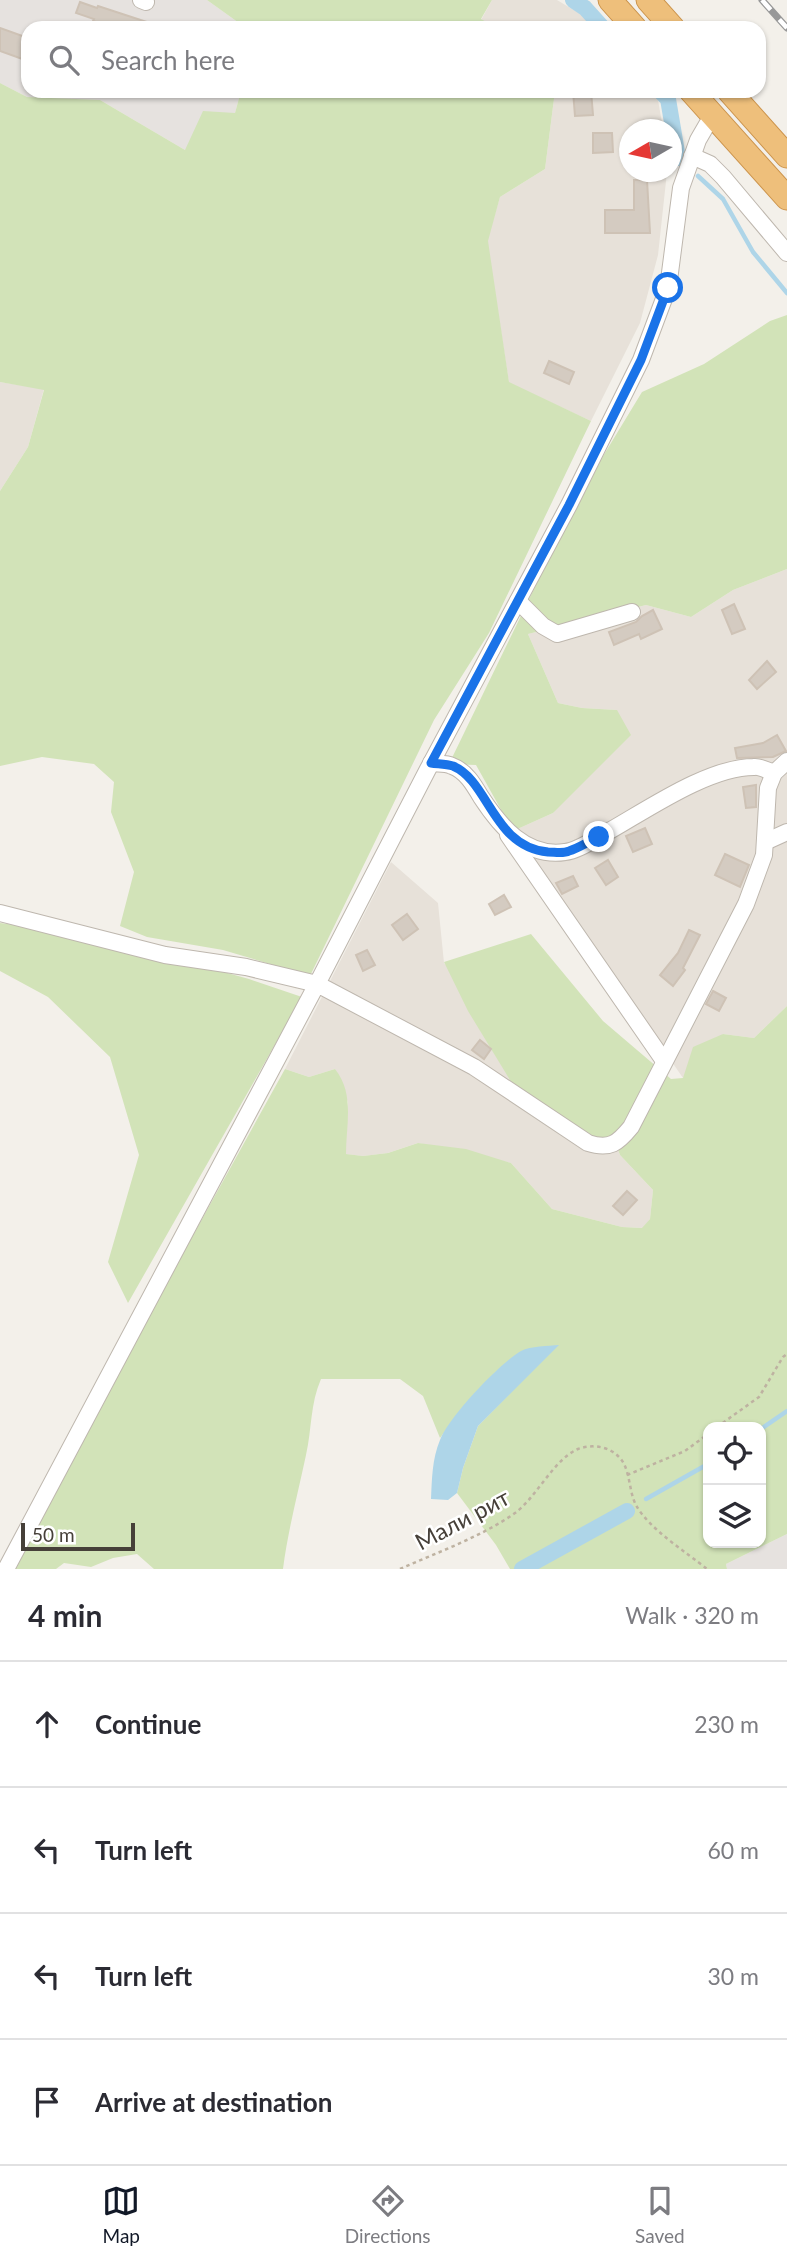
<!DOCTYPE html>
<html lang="en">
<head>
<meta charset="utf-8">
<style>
  body { margin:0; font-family:Lato,sans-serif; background:#f7f7f7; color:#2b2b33 }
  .controls { position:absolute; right:21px; bottom:21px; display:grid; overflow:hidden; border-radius:14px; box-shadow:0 2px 5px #0004 }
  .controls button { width:63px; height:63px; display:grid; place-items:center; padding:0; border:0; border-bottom:2px solid #e1e1e2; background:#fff; color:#2b2b33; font:35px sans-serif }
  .compass { position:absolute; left:619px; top:119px; width:63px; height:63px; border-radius:50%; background:#fff; box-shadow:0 2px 5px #0004; rotate:261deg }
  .scale { position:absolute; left:21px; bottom:18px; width:114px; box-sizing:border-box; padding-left:7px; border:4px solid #464039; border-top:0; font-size:19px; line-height:24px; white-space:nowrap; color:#464039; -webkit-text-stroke:5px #fff; paint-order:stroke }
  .stop { position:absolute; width:21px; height:21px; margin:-16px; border:5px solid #1a73e8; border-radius:50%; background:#fff }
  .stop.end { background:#1a73e8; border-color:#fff; box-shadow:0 2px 7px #0008 }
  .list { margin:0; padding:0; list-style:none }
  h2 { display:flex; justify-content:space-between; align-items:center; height:91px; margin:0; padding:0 28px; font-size:30px }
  h2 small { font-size:23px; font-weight:400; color:#7c7c81 }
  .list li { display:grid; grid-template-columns:46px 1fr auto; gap:21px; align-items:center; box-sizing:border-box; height:126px; padding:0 28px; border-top:2px solid #e1e1e2 }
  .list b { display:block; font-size:26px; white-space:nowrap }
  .list em { font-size:23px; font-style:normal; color:#7c7c81 }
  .icon { flex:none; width:38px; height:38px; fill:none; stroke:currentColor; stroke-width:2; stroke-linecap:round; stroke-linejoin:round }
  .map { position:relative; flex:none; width:787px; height:1569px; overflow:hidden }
  .search { position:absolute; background:#fff; box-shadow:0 2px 5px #0004; left:21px; right:21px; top:21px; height:77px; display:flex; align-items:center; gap:18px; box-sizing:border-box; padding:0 24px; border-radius:21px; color:#7c7c81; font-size:26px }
  .sheet { height:595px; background:#fff }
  nav { display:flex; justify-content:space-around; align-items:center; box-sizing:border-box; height:98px; border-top:2px solid #e1e1e2; background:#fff; font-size:19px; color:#7c7c81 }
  nav a { display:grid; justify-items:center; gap:4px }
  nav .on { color:#111827 }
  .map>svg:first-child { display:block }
</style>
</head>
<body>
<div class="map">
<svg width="787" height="1569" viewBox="0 0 787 1569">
  <rect width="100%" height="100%" fill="#f3f0ea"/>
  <g fill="#e7e1d9">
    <path d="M492,0H557L582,15L594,28H497L481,20Z"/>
    <path d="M555,91H650L658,100L663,129L630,130V172H667L658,255L640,323L591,421L509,383L487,241L500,197L545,169Z"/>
    <path d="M0,382L44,389L28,447L0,491Z"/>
    <path d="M787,569V1006L754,1038L723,1034L683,1078L513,831L553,813L617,710L582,708L558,703L528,634L646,605L691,617L733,590Z"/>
    <path d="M391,862L438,903L444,963L613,1136L620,1155L653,1190L650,1219L643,1228L622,1227L552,1209L511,1163L418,1143L388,1153L363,1156L345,1154L348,1102L335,1069L309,1077L285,1069Z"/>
  </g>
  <g fill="#e6e2df">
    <path d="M0,0H207L246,28H28V91H241L235,113L185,150L100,100L27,97L0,83Z"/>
    <path d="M787,1534V1569H727L726,1564Z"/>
  </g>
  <g fill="#d2e3b8" fill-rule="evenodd">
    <path d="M207,0H492L481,19L497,28H246Z"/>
    <path d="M0,83L27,97L100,100L185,150L203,111L235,113L241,91H555L545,169L500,197L488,241L509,382L591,421L489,633L434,720L310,976L223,950L147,937L120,926L134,872L111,812L114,782L94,764L42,757L0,766V491L28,447L44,390L0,382Z"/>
    <path d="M787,315V569L733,590L691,617L646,605L528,634L558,703L582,708L617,710L631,735L553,813L513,831L476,765L449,764L580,494L642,392L704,364L770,321Z"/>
    <path d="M0,923L90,935L249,979L302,997L128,1303L108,1262L139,1155L110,1057L48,997L0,971Z"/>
    <path d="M531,934L603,1021L671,1079L683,1078L693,1047L723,1034L754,1038L787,1006V1534L726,1564L727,1569H510L496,1545L457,1493L463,1468L478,1426L557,1345L462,1408L440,1438L423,1396L400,1379H321C310,1404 312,1429 306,1455C298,1493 288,1530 283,1569H154L137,1554L113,1558L91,1567L64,1563L56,1569H15L97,1409L285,1069L309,1077L335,1069C355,1094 346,1125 346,1154L363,1156L388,1153L418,1143L466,1149L511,1163L552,1209L622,1227L642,1228L650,1219L653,1190L620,1155L613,1136L598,1139L513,1085L468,1011L444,962ZM708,1427H761V1543H708Z"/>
  </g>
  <path fill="#aed5e8" d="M559,1345L478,1426L463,1468L457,1493L448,1500L431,1499C432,1479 432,1459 440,1440C449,1417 499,1364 521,1351C531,1346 548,1346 559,1345Z"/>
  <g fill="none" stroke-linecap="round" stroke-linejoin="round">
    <g stroke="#aed5e8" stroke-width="4.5">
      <path d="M698,176L723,199L753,252L787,293"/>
      <path d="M761,1429L787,1411"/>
      <path d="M646,1499L708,1464"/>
    </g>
    <g stroke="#aed5e8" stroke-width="16">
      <path d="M573,0L585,8L603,28"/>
      <path d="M660,91L668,99L678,158"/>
      <path d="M522,1569L627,1511"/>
    </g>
  </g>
  <g fill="#d4cbc1" stroke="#cec2b5" stroke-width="2">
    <path d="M80,2L97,8L98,6L159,26V28H114L93,21L94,19L76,13Z"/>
    <path d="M0,28L28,38V61L0,51Z"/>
    <path d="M573,91H591L593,115L575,116Z"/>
    <path d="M593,133H612L613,152L593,153Z"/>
    <path d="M634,180H647L650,233H605V210H634Z"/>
    <path d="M549,361L574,372L569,384L544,373Z"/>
    <path d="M734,604L745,629L732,634L722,610Z"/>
    <path d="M653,610L662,629L641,639L639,634L614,645L609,632L636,622L642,616Z"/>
    <path d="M767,661L776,672L757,689L749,680Z"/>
    <path d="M777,735L786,751L773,757L737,758L735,748L763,743Z"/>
    <path d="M756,785V807L746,808L743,787Z"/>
    <path d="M645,828L652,844L633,852L626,836Z"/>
    <path d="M725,854L749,865L740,887L715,875Z"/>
    <path d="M608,860L618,877L606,885L595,868Z"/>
    <path d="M573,876L578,886L562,894L556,883Z"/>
    <path d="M504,895L511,907L495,915L489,904Z"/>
    <path d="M407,914L418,929L403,940L392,925Z"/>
    <path d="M689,930L700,935L683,968L685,970L673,986L660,975L678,953Z"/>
    <path d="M367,950L375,965L363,971L356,955Z"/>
    <path d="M713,991L726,998L719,1011L706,1004Z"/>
    <path d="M480,1040L491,1049L484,1059L472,1050Z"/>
    <path d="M627,1191L637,1200L623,1215L613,1206Z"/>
  </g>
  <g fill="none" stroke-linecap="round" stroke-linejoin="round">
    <g stroke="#beb7ae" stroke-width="18">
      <g id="minor">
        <path d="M141,0L146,2"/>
        <path d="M692,156L710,164L723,177L787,253"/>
        <path d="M518,601L543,626L557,634L632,612"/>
        <path d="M431,763C438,764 446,763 452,766C466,771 474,785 481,797C500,826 526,858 565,852C577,851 593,840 604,834C644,812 707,767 754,767C760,766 768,771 774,773"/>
        <path d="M508,835L664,1061"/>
        <path d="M765,842L787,832"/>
        <path d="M0,913L165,955L246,967L317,984L428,769L569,505L641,360L668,288L681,188L698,140L709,121"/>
        <path d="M6,1569L317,984L474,1067L588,1143C610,1150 618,1143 631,1127L746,904L764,855L768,788L774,773L787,761"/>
      </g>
    </g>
    <g stroke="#cc944c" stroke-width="25">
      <g id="highway">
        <path d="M610,0L635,28"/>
        <path d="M648,0L673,28"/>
        <path d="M691,91L787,198"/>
        <path d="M729,91L787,156"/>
      </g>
    </g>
    <g stroke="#beb2a1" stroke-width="2.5" stroke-dasharray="3.5 3.5" stroke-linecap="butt">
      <path d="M717,1427L759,1397L783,1357L787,1354"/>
      <path d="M627,1475L685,1451L708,1434"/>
      <path d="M400,1569C438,1552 481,1537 515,1513C536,1498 554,1459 578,1449C591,1444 608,1446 618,1456C631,1468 628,1490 636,1505C649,1529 686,1552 707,1569"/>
    </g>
    <use href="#minor" stroke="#fff" stroke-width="16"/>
    <use href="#highway" stroke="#eebf7b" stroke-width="23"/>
    <g stroke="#989898" stroke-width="7">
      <path id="rail" d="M762,0L787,28"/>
    </g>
    <use href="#rail" stroke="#fff" stroke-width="4.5" stroke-dasharray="13" stroke-linecap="butt"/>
  </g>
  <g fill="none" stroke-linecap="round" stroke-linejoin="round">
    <path stroke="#1a73e8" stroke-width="9" d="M599,837C589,841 579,848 569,851C563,854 555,852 548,852C493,847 489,781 453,766C446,764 438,764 431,763L569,505L641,360L668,288"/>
  </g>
  <g text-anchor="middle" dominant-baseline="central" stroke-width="5" stroke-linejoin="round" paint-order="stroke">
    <g font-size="23" fill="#464039" stroke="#fff">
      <text transform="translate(462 1519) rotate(-28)">Мали рит</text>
    </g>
  </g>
</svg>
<div class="controls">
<button><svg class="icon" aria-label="locate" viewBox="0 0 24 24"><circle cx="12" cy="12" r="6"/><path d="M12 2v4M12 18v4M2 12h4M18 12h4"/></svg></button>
<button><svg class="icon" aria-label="layers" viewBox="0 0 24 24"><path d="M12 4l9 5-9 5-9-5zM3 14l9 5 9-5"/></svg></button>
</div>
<svg class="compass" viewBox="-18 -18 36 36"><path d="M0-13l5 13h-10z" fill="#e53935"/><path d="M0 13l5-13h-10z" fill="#7c7c81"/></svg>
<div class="scale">50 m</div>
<div class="stop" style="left:668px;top:288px"></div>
<div class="stop end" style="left:599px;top:837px"></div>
<div class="search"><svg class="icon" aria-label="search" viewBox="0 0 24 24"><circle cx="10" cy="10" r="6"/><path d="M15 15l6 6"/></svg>Search here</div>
</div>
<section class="sheet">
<h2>4 min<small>Walk · 320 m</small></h2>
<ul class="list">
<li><svg class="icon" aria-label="ahead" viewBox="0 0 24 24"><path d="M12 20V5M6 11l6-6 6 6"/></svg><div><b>Continue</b></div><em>230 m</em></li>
<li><svg class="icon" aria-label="left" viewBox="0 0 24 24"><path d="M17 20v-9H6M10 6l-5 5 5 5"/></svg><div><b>Turn left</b></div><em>60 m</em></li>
<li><svg class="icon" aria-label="left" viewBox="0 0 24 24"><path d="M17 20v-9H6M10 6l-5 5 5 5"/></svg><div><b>Turn left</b></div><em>30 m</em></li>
<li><svg class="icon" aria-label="arrive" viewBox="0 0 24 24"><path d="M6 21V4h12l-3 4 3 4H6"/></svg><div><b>Arrive at destination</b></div></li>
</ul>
</section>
<nav>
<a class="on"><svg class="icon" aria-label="map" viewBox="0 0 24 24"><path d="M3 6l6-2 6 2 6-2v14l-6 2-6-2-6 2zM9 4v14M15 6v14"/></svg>Map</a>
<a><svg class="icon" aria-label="directions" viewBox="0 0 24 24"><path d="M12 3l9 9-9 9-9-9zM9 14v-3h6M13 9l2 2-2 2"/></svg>Directions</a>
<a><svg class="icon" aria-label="saved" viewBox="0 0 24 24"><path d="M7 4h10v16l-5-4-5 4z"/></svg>Saved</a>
</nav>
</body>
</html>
